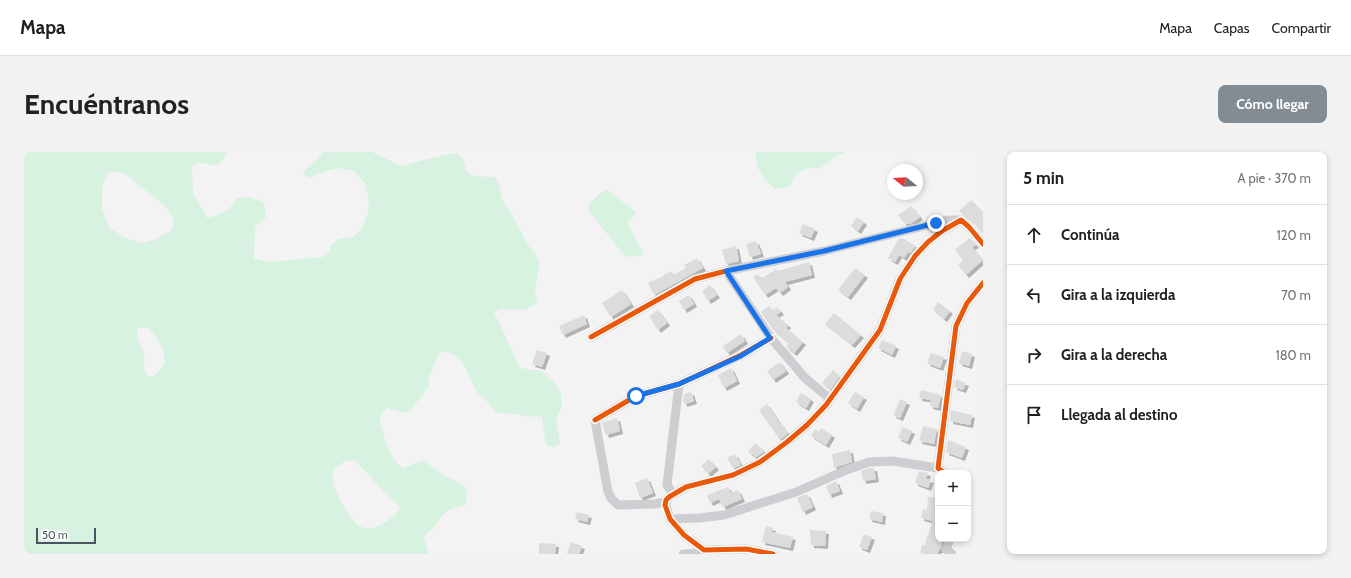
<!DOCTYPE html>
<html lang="es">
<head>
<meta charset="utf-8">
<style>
  body { margin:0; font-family:Cabin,sans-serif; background:#f2f2f2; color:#202124 }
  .controls { position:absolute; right:12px; bottom:12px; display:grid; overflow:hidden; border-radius:8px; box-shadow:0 2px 6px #0003 }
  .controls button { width:36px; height:36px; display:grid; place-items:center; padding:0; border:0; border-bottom:1px solid #e0e0e0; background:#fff; color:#202124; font:20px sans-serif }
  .compass { position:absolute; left:863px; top:12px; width:36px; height:36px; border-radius:50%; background:#fff; box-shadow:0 2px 6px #0003; rotate:288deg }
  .scale { position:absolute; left:12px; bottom:10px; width:60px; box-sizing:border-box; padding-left:4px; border:2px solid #495560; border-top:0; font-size:11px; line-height:14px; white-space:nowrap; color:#495560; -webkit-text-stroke:3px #fff; paint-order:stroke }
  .stop { position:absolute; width:12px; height:12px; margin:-9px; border:3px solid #1a73e8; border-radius:50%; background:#fff }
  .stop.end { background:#1a73e8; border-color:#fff; box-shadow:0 1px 4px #0008 }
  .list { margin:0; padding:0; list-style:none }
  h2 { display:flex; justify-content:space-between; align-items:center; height:52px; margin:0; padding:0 16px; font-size:17px }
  h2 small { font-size:13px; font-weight:400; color:#757577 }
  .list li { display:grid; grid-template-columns:26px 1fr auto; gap:12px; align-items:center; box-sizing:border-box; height:60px; padding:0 16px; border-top:1px solid #e0e0e0 }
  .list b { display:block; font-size:15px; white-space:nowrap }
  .list em { font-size:13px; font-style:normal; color:#757577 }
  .icon { flex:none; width:22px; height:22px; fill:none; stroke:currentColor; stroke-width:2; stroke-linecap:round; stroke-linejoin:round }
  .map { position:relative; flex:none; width:959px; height:402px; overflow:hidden; border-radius:8px }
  header { display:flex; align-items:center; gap:24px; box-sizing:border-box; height:56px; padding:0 20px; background:#fff; border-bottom:1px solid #e0e0e0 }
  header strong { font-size:19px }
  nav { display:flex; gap:22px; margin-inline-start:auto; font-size:14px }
  .intro { display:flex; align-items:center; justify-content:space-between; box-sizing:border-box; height:96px; padding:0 24px }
  h1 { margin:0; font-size:28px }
  .button { padding:10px 18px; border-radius:8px; background:#848c93; color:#fff; font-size:14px; font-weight:700 }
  main { display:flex; gap:24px; padding:0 24px }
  aside { flex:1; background:#fff; border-radius:8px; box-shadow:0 2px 6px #0003 }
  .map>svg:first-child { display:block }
</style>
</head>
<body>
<header>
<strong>Mapa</strong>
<nav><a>Mapa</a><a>Capas</a><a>Compartir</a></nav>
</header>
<div class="intro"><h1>Encuéntranos</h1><a class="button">Cómo llegar</a></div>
<main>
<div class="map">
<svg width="959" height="402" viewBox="0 0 959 402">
  <defs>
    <filter id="shadow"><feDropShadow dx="3" dy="3" stdDeviation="0" flood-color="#0004"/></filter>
  </defs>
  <rect width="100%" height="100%" fill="#f3f3f3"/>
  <g fill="#d7f2e1" fill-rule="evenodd">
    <path d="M0,0H204L194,13H187L174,10L168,14L169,41L183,66C195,64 207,58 213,46L224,45L240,50L242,65L231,75L230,106L246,110L299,105L306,100V94L314,87L329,85L338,76L345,58L344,44L341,31L330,19L314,16L298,20L285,26L279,22C282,14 294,9 299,0H348L377,14C387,12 424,0 433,2C440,4 441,14 443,20L449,24L471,25L475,33L478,47L486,59L504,93L514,106L516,113L511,136L513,151L500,158L477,157L470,160L496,216L517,219L529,229L537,241L538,256C528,269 535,276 536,291L530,295L523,294L521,288L518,265L511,264L504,265L497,263L476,261L470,259C466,251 461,248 455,242C446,232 445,216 434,207C431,203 425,201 420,199L414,202L405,226V234L386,259L378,260L363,256L358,261L355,267L365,300L373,311L379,316C387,314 392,310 399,308C405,312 411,317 417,321C431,331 448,329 441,353L427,357L420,362L411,374L400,385L405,402H0ZM91,19L100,21L141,54L149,65L150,72L146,79L133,87L118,91L99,85L85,75L78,56V36L84,21ZM123,175C131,183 143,199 140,212C138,217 133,221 130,224H123C119,216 121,213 120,204C119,195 109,187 115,176ZM330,308C341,318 349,328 359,339C366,346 371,347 376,357C368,368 347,383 334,373C326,367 310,339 309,330C308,326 309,321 309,318L321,309Z"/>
    <path d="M732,0H822C809,4 807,10 798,15C791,18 784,14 777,19C763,28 775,35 751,37C739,26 731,17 732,0Z"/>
    <path d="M584,38L613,61L603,70L620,103L603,105L599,102L563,56C569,49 574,40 584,38Z"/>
  </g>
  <g fill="#dcdcdd" filter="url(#shadow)">
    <path d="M947,48L959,60V82L949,70L935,59Z"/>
    <path d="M887,54L896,65L888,71L881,72L874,63Z"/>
    <path d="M833,65L840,70L834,79L827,74Z"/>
    <path d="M779,72L791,77L787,86L775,81Z"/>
    <path d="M875,86H878L892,94L886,101L884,100L880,106L875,103L871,110L864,106Z"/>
    <path d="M946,86L952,93L948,95L959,108L942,123L934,113L939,109L931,97Z"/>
    <path d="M732,89L737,102L726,105L722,92Z"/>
    <path d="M712,94L715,109L702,112L698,98Z"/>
    <path d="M673,106L679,116L630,143L624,131L640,124L639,123L648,119L649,123L662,116L660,113Z"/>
    <path d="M785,110L788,123L761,130L764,135L756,141L752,136L741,143L729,125L734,122L737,127L752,117L754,119Z"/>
    <path d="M831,116L841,123L824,145L814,138Z"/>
    <path d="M686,133L693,143L684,149L678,139Z"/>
    <path d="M598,138L607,152L587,165L578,151Z"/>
    <path d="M665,143L670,152L660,158L655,149Z"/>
    <path d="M914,150L926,159L920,167L909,158Z"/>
    <path d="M745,154L749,158L753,155L757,160L752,163L764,173L762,176L779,190L770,201L762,195L765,191L749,178L737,160Z"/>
    <path d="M634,158L643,171L634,178L625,164Z"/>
    <path d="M810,161L837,183L828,193L801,172Z"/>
    <path d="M560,163L563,172L539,183L535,174Z"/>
    <path d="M717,182L721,189L703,201L699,194Z"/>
    <path d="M858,188L872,194L868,203L854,196Z"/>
    <path d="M513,198L523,201L518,215L508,212Z"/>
    <path d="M938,199L948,202L945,214L935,211Z"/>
    <path d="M907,201L920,205L916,216L903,211Z"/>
    <path d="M756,210L762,219L749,228L743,219Z"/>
    <path d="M707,216L713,229L700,236L694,223Z"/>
    <path d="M809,218L816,224L806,238L798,231Z"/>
    <path d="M932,227L942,231L939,238L930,235Z"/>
    <path d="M897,238L917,243L914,256L906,254L907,248L895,246Z"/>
    <path d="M667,240L670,249L660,252L659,248L660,242Z"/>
    <path d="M831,240L840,245L833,257L824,251Z"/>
    <path d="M777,241L787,247L782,256L772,250Z"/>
    <path d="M876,247L883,250L876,266L869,263Z"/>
    <path d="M743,252L757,273V272L764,281L756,288L735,258Z"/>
    <path d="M927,258L948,263L946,273L926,269Z"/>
    <path d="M593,266L596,279L582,283L578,271Z"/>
    <path d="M899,274L913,277L910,292L895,289Z"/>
    <path d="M878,275L888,279L883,290L874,286Z"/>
    <path d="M797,276L808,283L802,293L787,284L791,277L795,280Z"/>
    <path d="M924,288L942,295L938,306L922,300Z"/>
    <path d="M731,291L741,299L732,305L724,300Z"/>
    <path d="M826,298L828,310L810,316L808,302Z"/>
    <path d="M711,302L717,313L709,316L703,306Z"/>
    <path d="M685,307L692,315L684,322L677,314Z"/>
    <path d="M846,316H850L852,327L839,329L837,319Z"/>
    <path d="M895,319L904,321L902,327L907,328L904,336L891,331Z"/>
    <path d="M623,326L629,341L616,346L611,331Z"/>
    <path d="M812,329L816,339L805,343L802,334Z"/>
    <path d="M704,335L707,341L714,338L718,347L699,355L695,347L686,351L683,343Z"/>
    <path d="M783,342L789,355L779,360L773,346Z"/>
    <path d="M904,345L914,346V387H917L916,390L918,391L916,398H915L913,402L896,401L898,393L900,394L909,369L897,366L899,357L903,358Z"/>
    <path d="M847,359L859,361L858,370L845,367Z"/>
    <path d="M553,360L565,363L563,370L551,367Z"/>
    <path d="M742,374L749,376L748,380L769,385L766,396L738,390Z"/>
    <path d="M786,378L802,379L801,394L787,393Z"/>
    <path d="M840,382L848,385L843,398L835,395Z"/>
    <path d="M547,390L558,394L555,402H543Z"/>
    <path d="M515,391L532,392L531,402H515Z"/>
  </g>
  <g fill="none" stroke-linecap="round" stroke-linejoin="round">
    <g stroke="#ccced1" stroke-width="9">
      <path d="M567,185L671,127L702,119"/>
      <path d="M747,186L717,203L655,232L612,244L571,268L584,340L587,346L594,353L630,352L641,350L645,345L662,335L709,323L736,310L763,290L783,273L802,253L856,178L876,127L891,104L904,90L918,79L937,68L945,75L959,92"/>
      <path d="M806,247L781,226L747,186L702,119L800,99L924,68H935"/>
      <path d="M920,321L914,316L932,174L943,151L959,131"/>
      <path d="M649,342L643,333L655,232"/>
      <path d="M641,350L646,367L660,383L680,398L722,397L749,402"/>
      <path d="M646,367L675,366L700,363L772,340L820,319L845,310L868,309L914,316"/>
      <path d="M926,387L922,397L928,402"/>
      <path d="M659,402L676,401L680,398"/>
    </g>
    <g stroke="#fff" stroke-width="8">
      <g id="cycleway">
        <path d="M567,185L671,127L702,119"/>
        <path d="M571,268L612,244L655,232L717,203L747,186"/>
        <path d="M920,321L914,316L932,174L943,151L959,131"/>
        <path d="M749,402L722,397L680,398L660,383L646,367L641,353L642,348L645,345L662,335L709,323L736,310L763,290L783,273L802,253L856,178L876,127L891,104L904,90L918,79L937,68L945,75L959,92"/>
      </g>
    </g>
    <use href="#cycleway" stroke="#e8590c" stroke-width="5"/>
  </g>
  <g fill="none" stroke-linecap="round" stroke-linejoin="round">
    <path stroke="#1a73e8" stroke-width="5" d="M612,244L655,232L717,204L746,186L702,119L800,99L912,71"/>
  </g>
</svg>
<div class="controls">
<button>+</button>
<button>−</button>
</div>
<svg class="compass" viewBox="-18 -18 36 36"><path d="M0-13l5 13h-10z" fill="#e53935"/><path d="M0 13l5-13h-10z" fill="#757577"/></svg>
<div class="scale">50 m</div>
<div class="stop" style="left:612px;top:244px"></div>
<div class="stop end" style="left:912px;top:71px"></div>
</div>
<aside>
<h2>5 min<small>A pie · 370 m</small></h2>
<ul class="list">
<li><svg class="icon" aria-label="ahead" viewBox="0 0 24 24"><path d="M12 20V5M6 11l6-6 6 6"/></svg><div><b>Continúa</b></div><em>120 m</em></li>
<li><svg class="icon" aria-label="left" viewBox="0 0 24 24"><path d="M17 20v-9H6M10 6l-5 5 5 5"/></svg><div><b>Gira a la izquierda</b></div><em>70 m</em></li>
<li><svg class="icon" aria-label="right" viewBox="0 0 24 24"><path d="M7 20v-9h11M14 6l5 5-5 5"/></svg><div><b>Gira a la derecha</b></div><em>180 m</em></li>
<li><svg class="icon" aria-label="arrive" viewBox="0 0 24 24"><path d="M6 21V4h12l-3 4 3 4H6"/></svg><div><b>Llegada al destino</b></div></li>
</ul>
</aside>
</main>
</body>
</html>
